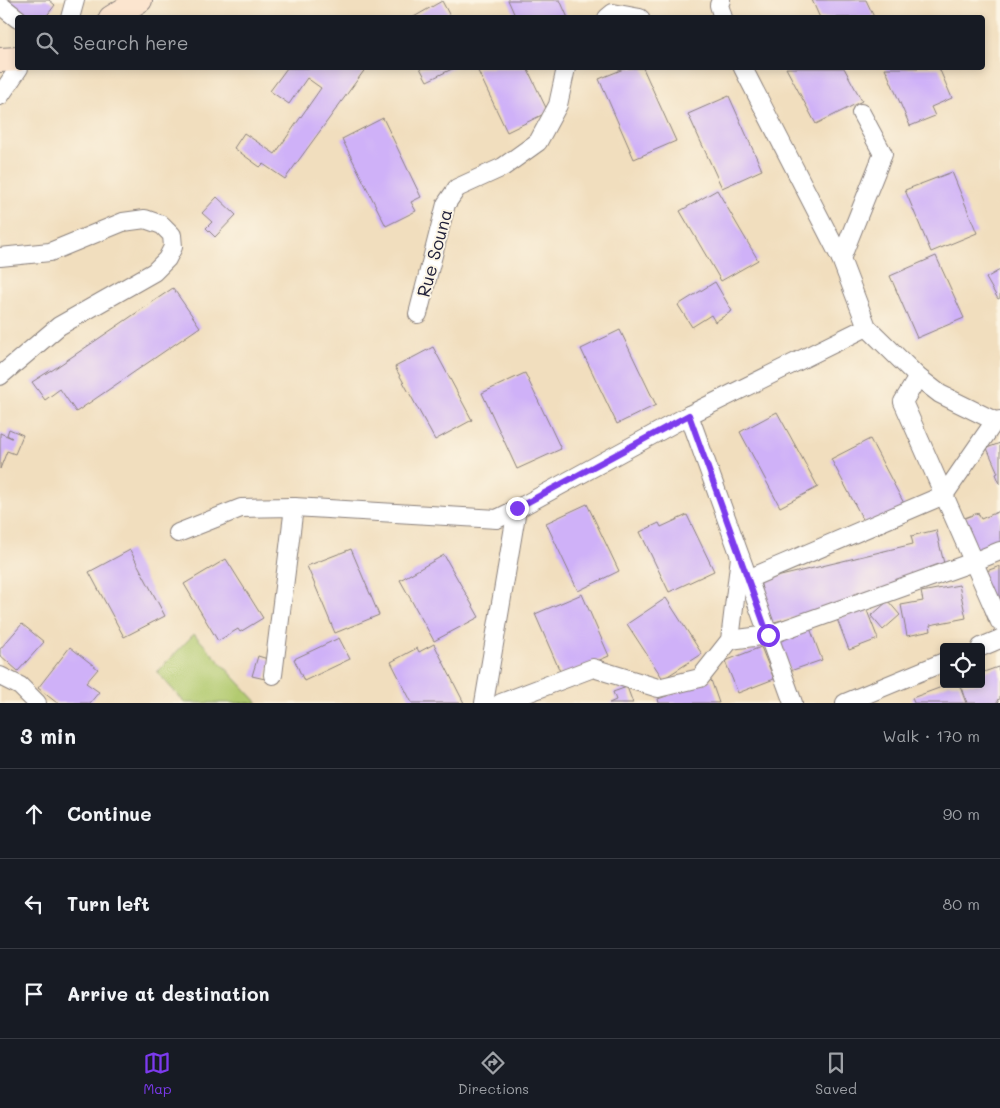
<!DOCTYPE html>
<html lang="en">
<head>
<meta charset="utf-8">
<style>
  body { margin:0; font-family:Mali,sans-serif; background:#242831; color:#f1f3f6 }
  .controls { position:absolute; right:15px; bottom:15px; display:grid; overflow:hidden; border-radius:5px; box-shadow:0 2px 8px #0003 }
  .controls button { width:45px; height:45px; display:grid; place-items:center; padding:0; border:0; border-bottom:1px solid #363941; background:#171b24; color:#f1f3f6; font:25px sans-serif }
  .stop { position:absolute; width:15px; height:15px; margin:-11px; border:4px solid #7c3aed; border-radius:50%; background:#fff }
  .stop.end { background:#7c3aed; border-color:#fff; box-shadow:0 1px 5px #0008 }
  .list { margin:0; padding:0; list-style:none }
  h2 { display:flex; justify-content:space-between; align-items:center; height:65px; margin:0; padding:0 20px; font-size:21px }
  h2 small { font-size:16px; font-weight:400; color:#9ea1a6 }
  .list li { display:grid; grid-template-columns:32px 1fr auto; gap:15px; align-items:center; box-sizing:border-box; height:90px; padding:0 20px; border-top:1px solid #363941 }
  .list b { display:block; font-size:19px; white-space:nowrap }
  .list em { font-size:16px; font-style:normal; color:#9ea1a6 }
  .icon { flex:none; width:28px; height:28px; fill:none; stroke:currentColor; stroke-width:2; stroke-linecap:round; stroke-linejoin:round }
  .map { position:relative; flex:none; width:1000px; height:703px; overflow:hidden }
  .search { position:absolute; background:#171b24; box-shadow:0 2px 8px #0003; left:15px; right:15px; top:15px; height:55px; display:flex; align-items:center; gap:12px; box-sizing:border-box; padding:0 18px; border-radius:5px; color:#9ea1a6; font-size:19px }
  .sheet { height:335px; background:#171b24 }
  nav { display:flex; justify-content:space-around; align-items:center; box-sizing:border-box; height:70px; border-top:1px solid #363941; background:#171b24; font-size:14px; color:#9ea1a6 }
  nav a { display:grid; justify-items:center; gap:2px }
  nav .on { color:#7c3aed }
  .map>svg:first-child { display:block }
</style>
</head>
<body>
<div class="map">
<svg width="1000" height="703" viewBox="0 0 1000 703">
  <rect width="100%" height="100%" fill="#fcf5e5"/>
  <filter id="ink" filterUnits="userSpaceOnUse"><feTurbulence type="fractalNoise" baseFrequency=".02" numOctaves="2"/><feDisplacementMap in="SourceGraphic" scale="10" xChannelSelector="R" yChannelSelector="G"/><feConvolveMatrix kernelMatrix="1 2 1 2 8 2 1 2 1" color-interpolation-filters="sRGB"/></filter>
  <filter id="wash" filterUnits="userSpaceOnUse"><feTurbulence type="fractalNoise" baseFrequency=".0096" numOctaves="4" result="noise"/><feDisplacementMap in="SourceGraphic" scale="20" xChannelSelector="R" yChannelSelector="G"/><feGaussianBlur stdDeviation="1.12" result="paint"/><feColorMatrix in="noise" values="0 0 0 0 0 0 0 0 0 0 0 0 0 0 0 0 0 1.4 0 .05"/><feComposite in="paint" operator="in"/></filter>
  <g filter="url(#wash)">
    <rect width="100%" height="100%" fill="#f1debe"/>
    <path fill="#b2ca6f" stroke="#6a7655" d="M194,634L258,703H185L157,672Z"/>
    <g id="blocks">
      <g fill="#cfb1f8">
        <path d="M0,0H49L55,5L45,18H23Z"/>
        <path d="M508,0H560L568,18H516Z"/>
        <path d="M812,0H866L874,17L820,18Z"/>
        <path d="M442,1L451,18H412Z"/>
        <path d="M287,68H366L285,179L263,164L260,167L234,148L244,133L275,154L321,88L307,78L289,104L270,91Z"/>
        <path d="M420,68H454L427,81Z"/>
        <path d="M480,68H527L548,112L507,132L477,69Z"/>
        <path d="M626,68H643L676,141L634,159L599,79Z"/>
        <path d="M786,68H844L862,101L816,124Z"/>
        <path d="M885,68H939L952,98L931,107L935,116L910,126Z"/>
        <path d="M729,96L762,170L722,188L688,114Z"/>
        <path d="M383,118L421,197L411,202L416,211L386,226L342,139Z"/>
        <path d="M952,172L977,233L931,252L905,190Z"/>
        <path d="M717,190L758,260L721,281L680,211Z"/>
        <path d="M217,197L236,215L215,237L206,228L212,222L202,213Z"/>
        <path d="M936,256L964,318L917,338L890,276Z"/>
        <path d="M1000,270V298L998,299L986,278Z"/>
        <path d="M715,282L732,311L715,322L711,315L692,327L678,305Z"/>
        <path d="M173,288L200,327L76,412L60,389L45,400L32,382L51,370V371Z"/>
        <path d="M620,330L656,405L617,424L581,349Z"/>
        <path d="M433,347L472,420L435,440L395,367Z"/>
        <path d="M525,373L561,449L517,469L482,393Z"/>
        <path d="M777,412L818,487L780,507L740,432Z"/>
        <path d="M9,429L23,435L15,454L7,451L0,469V433L12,438L7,435Z"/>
        <path d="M870,439L908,511L869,531L831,459Z"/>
        <path d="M1000,443V484L996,474L998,473L987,448Z"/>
        <path d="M587,504L619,571L578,591L546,523Z"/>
        <path d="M1000,511V554L968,566L951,523L978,513L981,519Z"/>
        <path d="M687,515L714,571L669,592L640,532L659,523L661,527Z"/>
        <path d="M936,530L948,580L770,623L760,581L913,544L911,536Z"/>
        <path d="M351,549L379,615L335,633L307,566Z"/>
        <path d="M130,550L165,616L124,637L89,572Z"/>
        <path d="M444,555L479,617L434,641L400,580Z"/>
        <path d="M226,559L263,618L240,632L238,629L218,641L184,584Z"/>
        <path d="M1000,566V619L989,623L973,576Z"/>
        <path d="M959,585L966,618L930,625L931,631L907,636L901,605L923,601L921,592Z"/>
        <path d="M582,594L609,656L562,676L535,614Z"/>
        <path d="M666,598L702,654L663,679L627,624Z"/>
        <path d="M888,601L900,615L883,630L871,616Z"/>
        <path d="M866,608L878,639L849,650L837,619Z"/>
        <path d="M22,624L44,642L18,671L0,655V649Z"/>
        <path d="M810,628L822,660L790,671L779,639Z"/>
        <path d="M339,638L350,659L304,681L294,659Z"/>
        <path d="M434,644L464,703H412L391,662L417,648L419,652Z"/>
        <path d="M70,647L98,669L86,683L99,692L90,703H57L38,688Z"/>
        <path d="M761,647L774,679L738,693L725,661Z"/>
        <path d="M258,656L271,660L265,679L252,676Z"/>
        <path d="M998,667L1000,673V699L997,700L999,703H967L961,684H981V673Z"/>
        <path d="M711,680L719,703H659L658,699Z"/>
        <path d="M950,684H959L966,703H914L912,698Z"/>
        <path d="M627,687L633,703H609L616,700L613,692Z"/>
      </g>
    </g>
  </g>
  <g filter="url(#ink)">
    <use href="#blocks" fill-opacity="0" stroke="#8a807c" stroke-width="1"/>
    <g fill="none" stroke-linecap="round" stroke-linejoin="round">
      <g stroke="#8a807c" stroke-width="20">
        <g id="minor">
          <path d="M721,0L719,5L723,18"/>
          <path d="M0,5L18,19"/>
          <path d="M70,18L75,0"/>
          <path d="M607,18L613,13L640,18"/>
          <path d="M743,68L841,259L867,327L918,377L940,394L995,421L1000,420"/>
          <path d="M0,96L19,68"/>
          <path d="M0,257L50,252L123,222L145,219L162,225L172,235L173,247L167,259L154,272L59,326L0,376"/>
          <path d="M841,259L883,154L861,113"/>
          <path d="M418,314L446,204L457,188L503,167L538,142L558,105L566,68"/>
          <path d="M918,377L903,402L1000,622"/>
          <path d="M689,415L793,703"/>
          <path d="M178,533L241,508L294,507L497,519L517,509"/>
          <path d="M748,579L944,495L995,421"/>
          <path d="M730,640L769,635L973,562L1000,551"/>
          <path d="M981,647L1000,639"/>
          <path d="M273,675L294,507"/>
          <path d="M0,676L20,686L37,703"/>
          <path d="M484,703L517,509L689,415L867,327"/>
          <path d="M501,703L593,668L658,688L700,678L730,640L740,557"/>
          <path d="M845,703L944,662"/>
        </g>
      </g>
      <g stroke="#8a807c" stroke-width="26">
        <g id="secondary">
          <path d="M111,18L140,0"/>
          <path d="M0,60L18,59"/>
        </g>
      </g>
      <use href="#minor" stroke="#fff" stroke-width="18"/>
      <use href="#secondary" stroke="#fce5cf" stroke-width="24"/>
    </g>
  </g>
  <g fill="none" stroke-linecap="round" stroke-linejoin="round" filter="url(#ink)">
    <path stroke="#7c3aed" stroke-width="6" d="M517,508L689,415L768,635"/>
  </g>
  <g text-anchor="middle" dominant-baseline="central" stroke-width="4" stroke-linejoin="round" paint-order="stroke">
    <g font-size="18" fill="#22223b" stroke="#fcf5e5">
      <text transform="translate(434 253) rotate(-75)">Rue Souna</text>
    </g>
  </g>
</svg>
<div class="controls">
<button><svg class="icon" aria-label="locate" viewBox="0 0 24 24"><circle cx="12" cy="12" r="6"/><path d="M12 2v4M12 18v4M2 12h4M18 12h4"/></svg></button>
</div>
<div class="stop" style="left:768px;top:635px"></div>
<div class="stop end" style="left:517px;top:508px"></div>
<div class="search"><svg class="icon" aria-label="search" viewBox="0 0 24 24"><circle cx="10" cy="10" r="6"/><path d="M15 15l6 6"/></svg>Search here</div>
</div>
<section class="sheet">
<h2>3 min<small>Walk · 170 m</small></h2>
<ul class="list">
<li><svg class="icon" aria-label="ahead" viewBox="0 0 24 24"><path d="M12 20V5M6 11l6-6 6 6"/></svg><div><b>Continue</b></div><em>90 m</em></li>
<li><svg class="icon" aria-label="left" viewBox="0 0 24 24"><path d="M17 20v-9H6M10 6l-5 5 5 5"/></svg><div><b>Turn left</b></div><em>80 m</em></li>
<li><svg class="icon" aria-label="arrive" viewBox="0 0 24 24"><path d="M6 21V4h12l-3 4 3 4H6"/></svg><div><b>Arrive at destination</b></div></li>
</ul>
</section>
<nav>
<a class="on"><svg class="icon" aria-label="map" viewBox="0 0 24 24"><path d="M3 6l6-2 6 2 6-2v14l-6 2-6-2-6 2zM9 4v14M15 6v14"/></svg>Map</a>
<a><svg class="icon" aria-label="directions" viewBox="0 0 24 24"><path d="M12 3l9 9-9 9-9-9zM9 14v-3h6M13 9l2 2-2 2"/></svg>Directions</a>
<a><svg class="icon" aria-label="saved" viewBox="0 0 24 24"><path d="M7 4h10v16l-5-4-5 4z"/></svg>Saved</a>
</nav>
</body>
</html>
